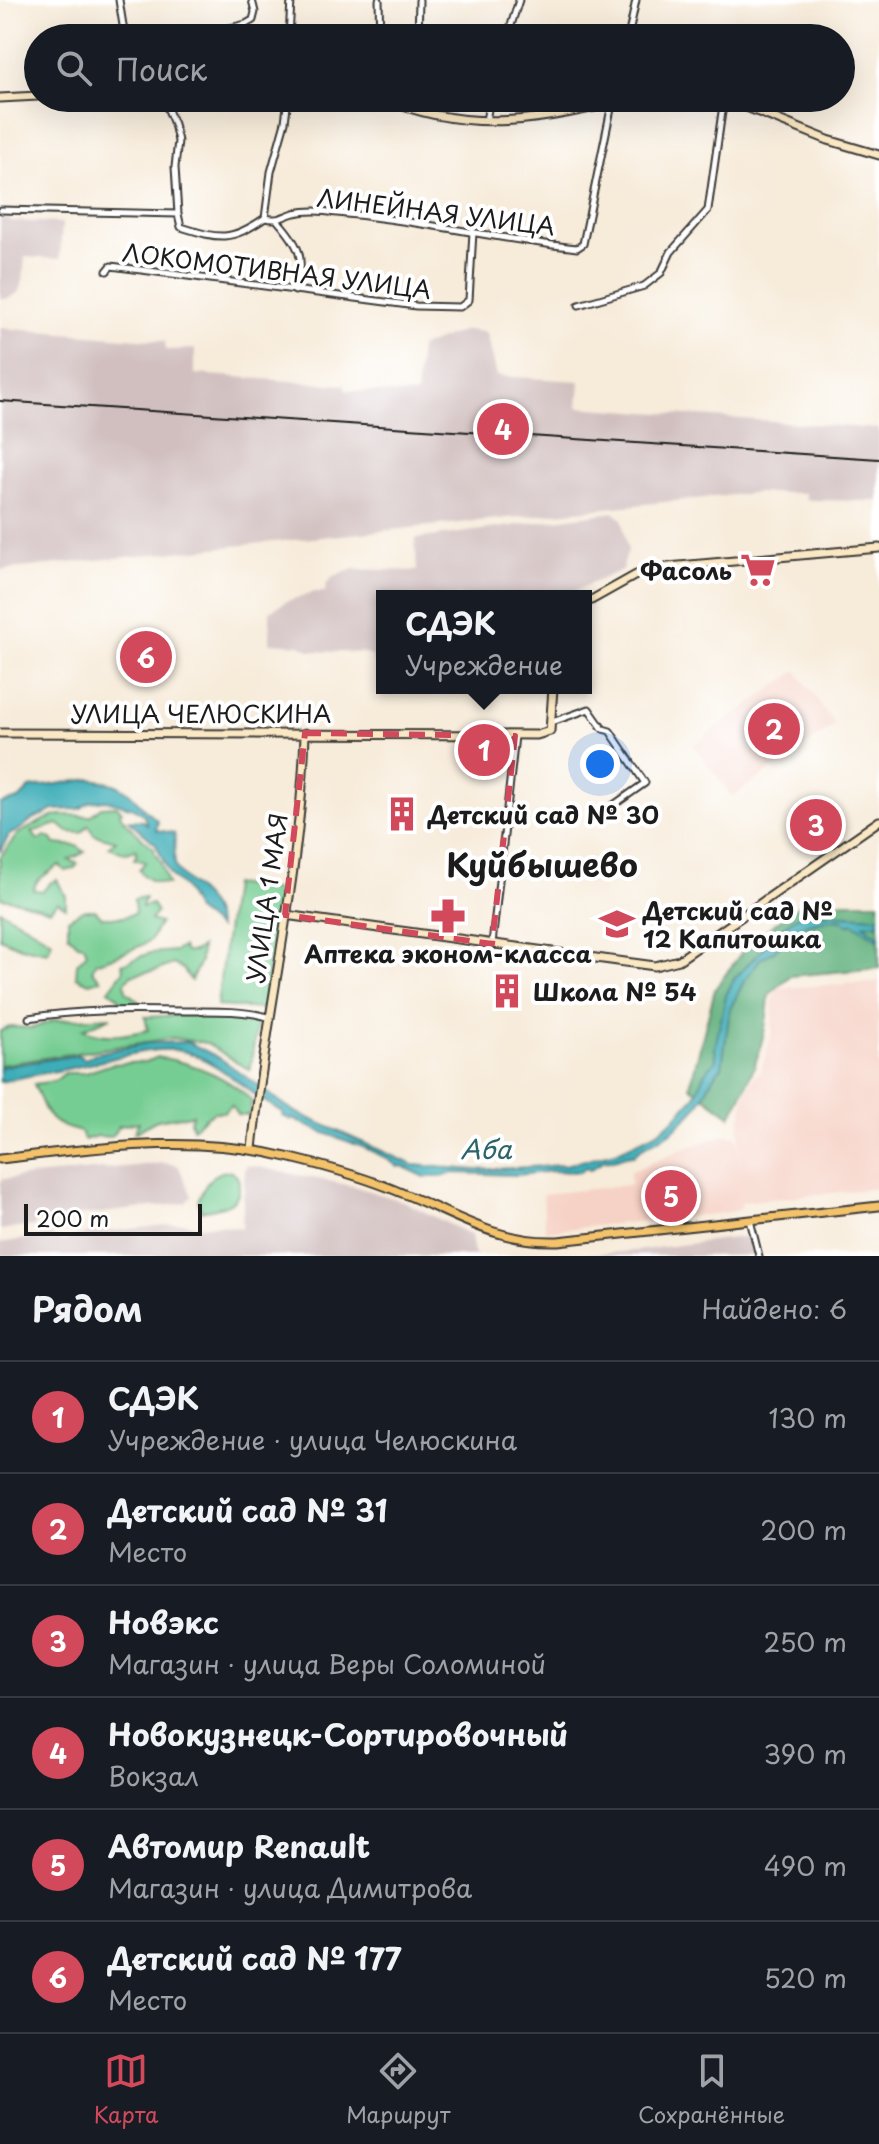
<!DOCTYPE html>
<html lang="ru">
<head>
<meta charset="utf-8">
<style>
  body { margin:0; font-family:"Playpen Sans",sans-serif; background:#242831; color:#f1f3f6 }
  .scale { position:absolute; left:24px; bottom:20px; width:178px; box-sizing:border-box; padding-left:8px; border:4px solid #1c1c1c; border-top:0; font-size:22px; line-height:28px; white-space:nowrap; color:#1c1c1c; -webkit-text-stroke:6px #fff; paint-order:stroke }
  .you { position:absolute; left:600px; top:764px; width:28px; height:28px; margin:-20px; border:6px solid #fff; border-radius:50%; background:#1a73e8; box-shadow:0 0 0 12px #1a73e833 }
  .badge { display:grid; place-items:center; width:52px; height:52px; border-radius:50%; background:#d1495b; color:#fff; font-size:26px; font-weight:700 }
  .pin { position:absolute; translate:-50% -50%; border:4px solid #fff; box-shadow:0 2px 8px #0006 }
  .popup { position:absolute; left:376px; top:590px; width:216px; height:104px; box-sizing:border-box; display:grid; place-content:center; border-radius:0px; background:#171b24; filter:drop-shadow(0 2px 6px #0005); font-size:26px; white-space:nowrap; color:#9ea1a6 }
  .popup b { font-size:30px; color:#f1f3f6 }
  .popup::after { content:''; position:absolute; left:50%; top:100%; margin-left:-16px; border:16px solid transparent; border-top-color:#171b24 }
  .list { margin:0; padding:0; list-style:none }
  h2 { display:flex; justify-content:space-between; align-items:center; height:104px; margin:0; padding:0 32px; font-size:34px }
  h2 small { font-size:26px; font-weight:400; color:#9ea1a6 }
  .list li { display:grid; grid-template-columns:52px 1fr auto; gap:24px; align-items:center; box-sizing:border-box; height:112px; padding:0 32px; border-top:2px solid #363941 }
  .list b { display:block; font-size:30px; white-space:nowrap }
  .list p { margin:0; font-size:26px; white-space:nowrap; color:#9ea1a6 }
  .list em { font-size:26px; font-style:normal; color:#9ea1a6 }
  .icon { flex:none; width:44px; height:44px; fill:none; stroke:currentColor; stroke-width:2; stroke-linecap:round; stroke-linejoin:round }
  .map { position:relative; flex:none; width:879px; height:1256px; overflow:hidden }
  .search { position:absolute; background:#171b24; box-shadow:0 8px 32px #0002; left:24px; right:24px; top:24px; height:88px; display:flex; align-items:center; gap:20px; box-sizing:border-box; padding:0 28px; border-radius:44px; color:#9ea1a6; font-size:30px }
  .sheet { height:776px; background:#171b24 }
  nav { display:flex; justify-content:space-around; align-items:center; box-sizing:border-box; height:112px; border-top:2px solid #363941; background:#171b24; font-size:22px; color:#9ea1a6 }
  nav a { display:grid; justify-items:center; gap:4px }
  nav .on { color:#d1495b }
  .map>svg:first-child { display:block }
</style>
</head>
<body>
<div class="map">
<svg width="879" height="1256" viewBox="0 0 879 1256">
  <rect width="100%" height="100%" fill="#fff"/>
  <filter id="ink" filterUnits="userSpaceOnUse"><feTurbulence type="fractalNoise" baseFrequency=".0125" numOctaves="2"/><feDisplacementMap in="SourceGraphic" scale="16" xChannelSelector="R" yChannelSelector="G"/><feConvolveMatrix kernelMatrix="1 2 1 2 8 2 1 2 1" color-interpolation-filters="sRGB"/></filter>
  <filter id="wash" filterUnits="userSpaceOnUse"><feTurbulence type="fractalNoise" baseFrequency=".006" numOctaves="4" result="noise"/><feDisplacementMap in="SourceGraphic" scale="32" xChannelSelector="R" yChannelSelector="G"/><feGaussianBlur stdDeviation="1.8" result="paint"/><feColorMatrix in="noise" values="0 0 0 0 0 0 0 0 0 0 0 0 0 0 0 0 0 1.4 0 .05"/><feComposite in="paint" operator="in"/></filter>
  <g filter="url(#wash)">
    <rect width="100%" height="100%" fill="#f7ebd9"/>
    <g fill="#f6d1c5">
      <path d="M797,671L835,725L732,797L693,745Z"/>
      <path d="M879,978V1188L742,1202L739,1210L732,1212L545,1231L543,1194L631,1185L630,1172L683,1149L724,1135L736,1136L738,1140L740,1170L739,1130L745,1095L755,1076L761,1071L772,1032L773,996L780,988L876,982Z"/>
    </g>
    <g fill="#d1bfbf">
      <path d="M0,218L10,219V221L62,223L60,259L25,257L23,280L18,293L9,298L0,299Z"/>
      <path d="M0,328L165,341L166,350L195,349V374L345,385V390L416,395L420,347L465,330L477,331L486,333L496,376L580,381L578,407L879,429V501L806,500L805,493H753L0,570Z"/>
      <path d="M614,512L622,519L628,550L622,570L563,596H382V664L373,663V657L364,653L312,651L300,645L270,643V611L287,601L314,592H325L326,584L334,576L355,569L417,571L415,539Z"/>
      <path d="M163,1163L178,1165L192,1196L185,1203L35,1221V1226L0,1230V1183L3,1179Z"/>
      <path d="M248,1165L353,1186L405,1202L471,1235L474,1253L478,1256H0V1243L52,1235L62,1241L79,1235L183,1223L195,1226L221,1225L242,1228L245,1168Z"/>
      <path d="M749,1236L754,1256H562L634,1251Z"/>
    </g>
    <g fill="#76cd93" stroke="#497458" stroke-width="2">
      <path d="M116,806L122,811L120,814C124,824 146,841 155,849L154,852L160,861L168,884C155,883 147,881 139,870L145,862L134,859L137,855L136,849C126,856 119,852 109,846L116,841L94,835L89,825L81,833L68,832L58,824L32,832L38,840L45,836L52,839L55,844L77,846L85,852L69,860L78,864L74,869L65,871L59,865L37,881L33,890L43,891L51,882L57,880L66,896V907L57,902L50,910C32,906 18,899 0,898V857L18,834L44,820L59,815L90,816L101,807Z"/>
      <path d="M232,884L280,891L263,1009L217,1006Z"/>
      <path d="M145,897L142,907L152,904L157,912L150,920L160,923C156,928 154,935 150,940C146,945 104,961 96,962L92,970L101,980L89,983L76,977L77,964L87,953L84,945L78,944L68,934V919L83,910H95L102,917H124L135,913L134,899Z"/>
      <path d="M0,910L52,941L48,952L21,947L0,938Z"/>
      <path d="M182,947L185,952H194L201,947L200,962L191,981L183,969L173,964L158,970L131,975L125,983L126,991L144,1006H123L117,996L109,990L124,970L122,964L150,953L175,951Z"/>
      <path d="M205,1014L257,1023L250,1070L206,1043L172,1038L0,1065V1031L10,1027L33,1028L55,1020L111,1017L83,1029C104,1039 126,1035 148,1030L145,1017Z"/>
      <path d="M158,1057C192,1063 228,1076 252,1101L249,1115H238L231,1105L224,1112H213L193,1128L190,1121L193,1114C181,1118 170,1117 158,1120C150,1122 142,1130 134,1133L139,1122L119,1126L111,1137L97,1136L84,1140L81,1132C46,1124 47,1115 34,1084L55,1081L65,1073H85L112,1064L146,1062Z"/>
      <path d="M228,1171C235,1173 239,1176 239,1185C241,1206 216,1208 201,1211L198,1200C205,1186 210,1172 228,1171Z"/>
    </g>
    <path fill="#60b07d" stroke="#3e664c" stroke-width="2" d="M803,902H879V968L790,976L769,995C767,1038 752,1079 731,1116L690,1086L715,989L747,945Z"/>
    <g fill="#3cadb8" stroke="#2c646a" stroke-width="2">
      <path d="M91,779C133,784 129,798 158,821L156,830L174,833C177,845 171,861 178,871C196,894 210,892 218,928L195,910L184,888L170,875L156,844L128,820L143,821L148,825L143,814L133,808L106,800L90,802L80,809L54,810L33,819L19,830L9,835L0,852V804L19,799L30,788Z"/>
      <path d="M810,913L879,917V923L864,925L879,936V940L853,923L848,925L842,920L831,919L797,927L774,951L760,959L744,981L730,1009L722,1067C708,1078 707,1096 695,1109C688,1117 679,1125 671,1132C660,1141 643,1144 634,1155C623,1154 615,1163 604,1160L590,1170L586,1167L580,1172L553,1171L517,1175L454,1173L439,1177H425L402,1166L398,1167C371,1144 325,1138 294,1119L290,1120L283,1116V1112C249,1095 224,1065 189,1053C160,1043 114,1059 85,1065C57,1072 28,1075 0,1082V1067L78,1055L85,1059L94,1054L148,1043L188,1042L220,1058L293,1111L413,1165L477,1170L565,1165L616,1152L656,1133L672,1121L695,1096L706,1072L716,1060L715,1047L726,995L734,979L785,925L798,916Z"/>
    </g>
  </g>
  <g filter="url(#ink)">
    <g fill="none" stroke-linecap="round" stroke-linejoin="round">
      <g stroke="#3d3b38" stroke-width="9">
        <g id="street">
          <path d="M119,0L125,38"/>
          <path d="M379,0L380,38"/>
          <path d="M188,38L246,24L253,20L255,12L252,0"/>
          <path d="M289,38L291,0"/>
          <path d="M418,38L419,0"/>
          <path d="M507,38L519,0"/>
          <path d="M628,38L636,0"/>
          <path d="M163,98L174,124L178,141L175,167L178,214"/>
          <path d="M288,98L285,122L271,172L265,218C280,221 281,217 294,213C307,210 325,211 337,213C418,220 497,239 577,248L583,244L612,104"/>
          <path d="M486,121L490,98"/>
          <path d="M1,210L178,214L181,227C220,239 230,242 265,218"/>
          <path d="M278,221C300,246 306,258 295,291"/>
          <path d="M107,271L111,266L416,306L460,307L469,300L473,232"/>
          <path d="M579,305L644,286L661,273L671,252L708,210L724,98"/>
          <path d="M552,722L589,709L603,729L610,731L645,783L598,816"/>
          <path d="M492,944L515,736"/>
          <path d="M29,1018C81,1009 135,1010 187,1011C214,1011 241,1010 268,1017"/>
          <path d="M750,1220L759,1256"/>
        </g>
      </g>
      <g stroke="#3d3b38" stroke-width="11">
        <g id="secondary">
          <path d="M0,98L38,96"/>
          <path d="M382,98C472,136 542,120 634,98"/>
          <path d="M724,98L828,140L879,155"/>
          <path d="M586,603L636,575L668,567L879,548"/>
          <path d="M0,733L537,735L550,731L553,688"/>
          <path d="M285,915L625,962L655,966L679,960L879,821"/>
          <path d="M252,1149C266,1011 301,873 305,733"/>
        </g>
      </g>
      <g stroke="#3d3b38" stroke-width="11">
        <path id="primary" d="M0,1159C97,1148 195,1133 291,1158C328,1167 367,1178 402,1193C457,1215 496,1243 558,1241L879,1206"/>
      </g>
      <use href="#street" stroke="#fff" stroke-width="5"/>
      <use href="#secondary" stroke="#fae7c3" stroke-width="7"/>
      <use href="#primary" stroke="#f3c26a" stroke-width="7"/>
      <path stroke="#1c1c1c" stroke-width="2" d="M0,401L879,459"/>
    </g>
  </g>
  <path fill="none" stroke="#d1495b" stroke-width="6" stroke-dasharray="16 10" stroke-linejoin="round" d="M305,733L515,736L492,944L285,915Z"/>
  <defs>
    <g id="supermarket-bare" transform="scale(2.76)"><path d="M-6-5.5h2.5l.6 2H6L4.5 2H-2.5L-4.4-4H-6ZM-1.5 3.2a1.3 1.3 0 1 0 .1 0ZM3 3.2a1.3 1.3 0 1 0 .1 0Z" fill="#d1495b" stroke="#fff" stroke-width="2.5" paint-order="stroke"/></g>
    <g id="building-bare" transform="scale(2.76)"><path d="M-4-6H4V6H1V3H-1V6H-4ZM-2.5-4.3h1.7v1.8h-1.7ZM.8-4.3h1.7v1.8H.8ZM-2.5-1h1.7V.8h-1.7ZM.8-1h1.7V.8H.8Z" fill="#d1495b" stroke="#fff" stroke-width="2.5" paint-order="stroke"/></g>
    <g id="pharmacy-bare" transform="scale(2.76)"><path d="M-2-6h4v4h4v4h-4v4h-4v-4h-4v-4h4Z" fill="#d1495b" stroke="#fff" stroke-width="2.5" paint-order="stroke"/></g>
    <g id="school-bare" transform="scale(2.76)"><path d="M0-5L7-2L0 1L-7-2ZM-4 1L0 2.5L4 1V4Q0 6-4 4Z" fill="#d1495b" stroke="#fff" stroke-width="2.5" paint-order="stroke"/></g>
  </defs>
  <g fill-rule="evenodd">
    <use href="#supermarket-bare" x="758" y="570"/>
    <use href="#building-bare" x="402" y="814"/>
    <use href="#pharmacy-bare" x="448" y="916"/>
    <use href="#school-bare" x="617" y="924"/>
    <use href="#building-bare" x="507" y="991"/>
  </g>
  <g text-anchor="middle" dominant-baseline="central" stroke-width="8" stroke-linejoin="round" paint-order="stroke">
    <g font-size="24" fill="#1c1c1c" stroke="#fff">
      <text transform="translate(436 211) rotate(7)">ЛИНЕЙНАЯ УЛИЦА</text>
      <text transform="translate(277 270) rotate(7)">ЛОКОМОТИВНАЯ УЛИЦА</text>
      <text x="201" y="713">УЛИЦА ЧЕЛЮСКИНА</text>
      <text transform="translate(266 898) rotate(-82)">УЛИЦА 1 МАЯ</text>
    </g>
    <g font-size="24" font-weight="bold" fill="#1c1c1c" stroke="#fff" text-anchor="start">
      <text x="732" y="570" text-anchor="end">Фасоль</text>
      <text x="428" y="814">Детский сад № 30</text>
      <text x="643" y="910">Детский сад №<tspan x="643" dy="28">12 Капитошка</tspan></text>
      <text x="448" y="953" text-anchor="middle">Аптека эконом-класса</text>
      <text x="533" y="991">Школа № 54</text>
    </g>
    <g font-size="26" font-style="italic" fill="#2c646a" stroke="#fff">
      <text x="486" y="1148">Аба</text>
    </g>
    <g font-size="32" font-weight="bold" fill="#1c1c1c" stroke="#fff">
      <text x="542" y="864">Куйбышево</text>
    </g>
  </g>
</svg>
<div class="scale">200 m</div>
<div class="you"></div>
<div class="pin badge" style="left:484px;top:750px">1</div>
<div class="popup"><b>СДЭК</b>Учреждение</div>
<div class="pin badge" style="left:774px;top:729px">2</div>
<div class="pin badge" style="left:816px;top:825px">3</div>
<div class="pin badge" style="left:503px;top:429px">4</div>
<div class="pin badge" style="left:671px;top:1196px">5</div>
<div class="pin badge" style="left:146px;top:657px">6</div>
<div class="search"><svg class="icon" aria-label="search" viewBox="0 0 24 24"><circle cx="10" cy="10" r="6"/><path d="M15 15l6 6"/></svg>Поиск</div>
</div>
<section class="sheet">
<h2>Рядом<small>Найдено: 6</small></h2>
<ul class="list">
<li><span class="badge">1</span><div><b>СДЭК</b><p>Учреждение · улица Челюскина</p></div><em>130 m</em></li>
<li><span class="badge">2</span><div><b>Детский сад № 31</b><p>Место</p></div><em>200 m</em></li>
<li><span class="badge">3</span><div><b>Новэкс</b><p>Магазин · улица Веры Соломиной</p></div><em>250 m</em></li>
<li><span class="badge">4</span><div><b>Новокузнецк-Сортировочный</b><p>Вокзал</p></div><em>390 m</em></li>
<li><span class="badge">5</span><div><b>Автомир Renault</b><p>Магазин · улица Димитрова</p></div><em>490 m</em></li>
<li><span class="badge">6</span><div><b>Детский сад № 177</b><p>Место</p></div><em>520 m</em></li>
</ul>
</section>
<nav>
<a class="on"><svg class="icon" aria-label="map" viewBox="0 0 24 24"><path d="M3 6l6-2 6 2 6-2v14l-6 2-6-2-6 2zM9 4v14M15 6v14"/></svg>Карта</a>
<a><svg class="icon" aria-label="directions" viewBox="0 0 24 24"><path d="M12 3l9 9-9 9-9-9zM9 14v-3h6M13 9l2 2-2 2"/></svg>Маршрут</a>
<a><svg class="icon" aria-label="saved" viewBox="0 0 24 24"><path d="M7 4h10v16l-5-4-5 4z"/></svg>Сохранённые</a>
</nav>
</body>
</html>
